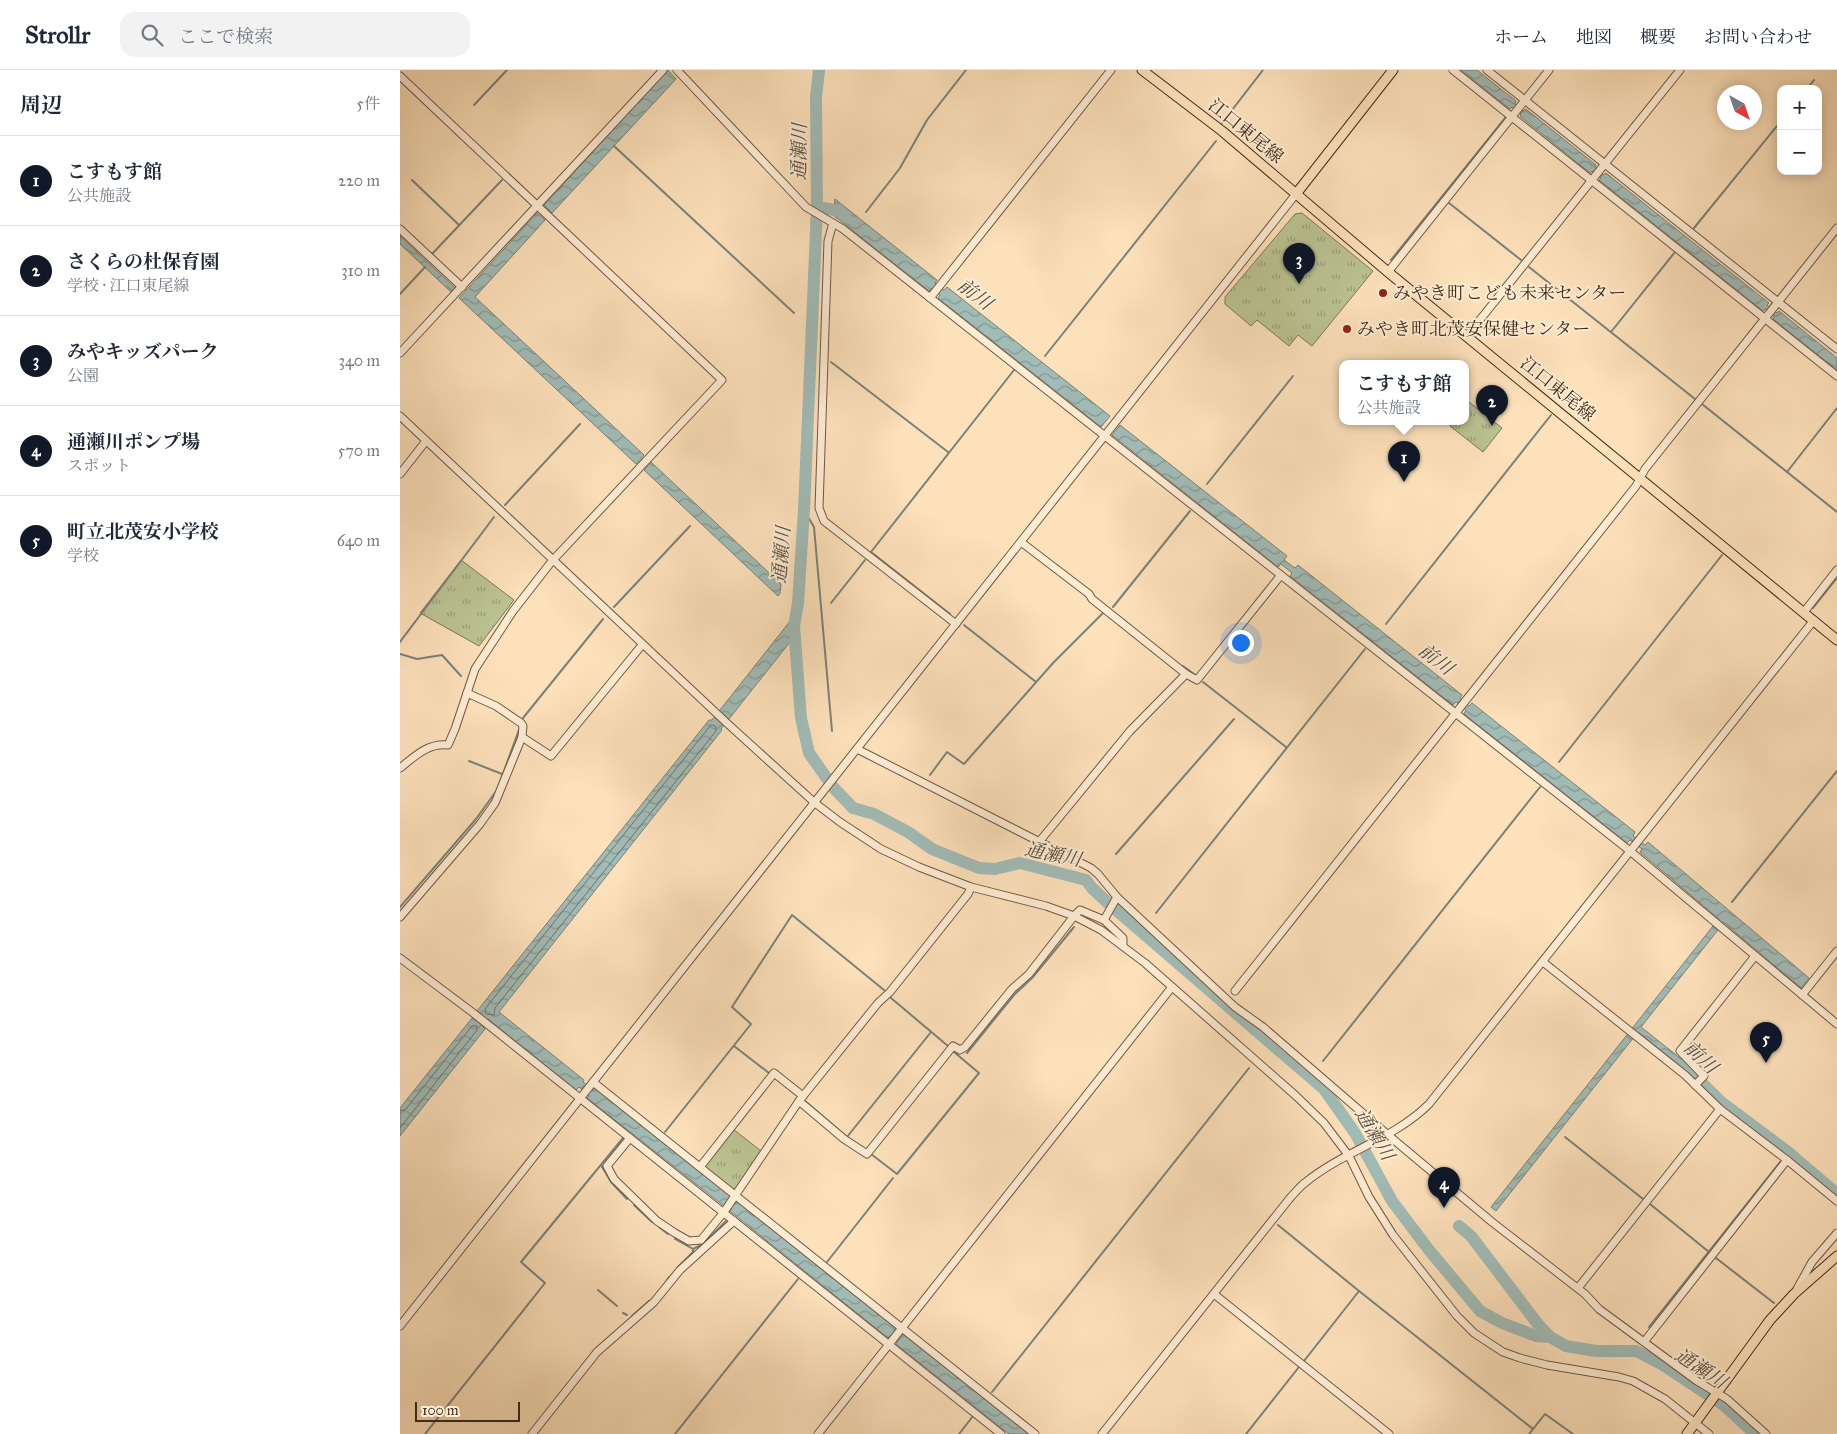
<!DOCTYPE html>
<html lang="ja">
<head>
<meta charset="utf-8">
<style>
  body { margin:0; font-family:"IM FELL Great Primer","Noto Serif JP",serif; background:#f2f2f3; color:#1f2937 }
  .controls { position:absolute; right:15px; top:15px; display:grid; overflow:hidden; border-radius:10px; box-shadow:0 2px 12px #0003 }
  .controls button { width:45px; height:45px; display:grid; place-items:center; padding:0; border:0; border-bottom:1px solid #e0e1e3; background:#fff; color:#1f2937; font:25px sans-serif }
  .compass { position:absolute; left:1317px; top:15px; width:45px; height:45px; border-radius:50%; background:#fff; box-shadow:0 2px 12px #0003; rotate:140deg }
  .scale { position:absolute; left:15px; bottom:12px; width:105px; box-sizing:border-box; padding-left:5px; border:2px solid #422b1b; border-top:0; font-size:14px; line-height:18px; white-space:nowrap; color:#422b1b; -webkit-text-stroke:4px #feecd3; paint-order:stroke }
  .you { position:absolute; left:840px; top:572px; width:18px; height:18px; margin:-12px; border:4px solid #fff; border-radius:50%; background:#1a73e8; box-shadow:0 0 0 8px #1a73e833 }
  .badge { display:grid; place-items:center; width:32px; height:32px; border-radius:50%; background:#111827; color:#fff; font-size:16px; font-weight:700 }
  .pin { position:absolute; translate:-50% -41px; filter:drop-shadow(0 1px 2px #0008) }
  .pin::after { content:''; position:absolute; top:26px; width:18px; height:15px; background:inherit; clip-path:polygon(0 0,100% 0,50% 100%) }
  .popup { position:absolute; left:939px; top:290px; width:130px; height:65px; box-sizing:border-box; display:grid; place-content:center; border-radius:10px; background:#fff; filter:drop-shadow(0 1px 4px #0005); font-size:16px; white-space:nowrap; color:#747a83 }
  .popup b { font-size:19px; color:#1f2937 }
  .popup::after { content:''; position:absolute; left:50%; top:100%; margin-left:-10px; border:10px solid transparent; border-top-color:#fff }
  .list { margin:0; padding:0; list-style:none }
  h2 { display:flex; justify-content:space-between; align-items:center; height:65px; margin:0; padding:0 20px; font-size:21px }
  h2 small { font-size:16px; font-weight:400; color:#747a83 }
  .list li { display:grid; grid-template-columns:32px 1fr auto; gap:15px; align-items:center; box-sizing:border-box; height:90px; padding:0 20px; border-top:1px solid #e0e1e3 }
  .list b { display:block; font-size:19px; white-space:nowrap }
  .list p { margin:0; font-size:16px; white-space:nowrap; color:#747a83 }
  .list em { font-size:16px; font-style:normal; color:#747a83 }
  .icon { flex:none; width:28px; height:28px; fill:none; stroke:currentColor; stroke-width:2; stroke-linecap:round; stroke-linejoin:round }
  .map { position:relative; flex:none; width:1437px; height:1364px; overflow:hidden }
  header { display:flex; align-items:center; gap:30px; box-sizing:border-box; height:70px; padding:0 25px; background:#fff; border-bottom:1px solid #e0e1e3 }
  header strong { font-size:24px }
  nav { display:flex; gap:28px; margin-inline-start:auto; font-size:18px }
  .search { width:350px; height:45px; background:#f2f2f3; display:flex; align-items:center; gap:12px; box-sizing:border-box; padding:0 18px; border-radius:15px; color:#747a83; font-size:19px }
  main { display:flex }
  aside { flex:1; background:#fff }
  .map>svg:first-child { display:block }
</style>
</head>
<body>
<header>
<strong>Strollr</strong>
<div class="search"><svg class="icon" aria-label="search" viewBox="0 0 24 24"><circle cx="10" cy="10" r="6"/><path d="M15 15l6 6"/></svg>ここで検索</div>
<nav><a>ホーム</a><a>地図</a><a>概要</a><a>お問い合わせ</a></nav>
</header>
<main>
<aside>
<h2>周辺<small>5件</small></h2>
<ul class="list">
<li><span class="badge">1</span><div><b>こすもす館</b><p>公共施設</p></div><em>220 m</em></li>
<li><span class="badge">2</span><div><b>さくらの杜保育園</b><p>学校 · 江口東尾線</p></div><em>310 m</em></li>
<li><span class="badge">3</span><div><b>みやキッズパーク</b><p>公園</p></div><em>340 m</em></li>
<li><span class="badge">4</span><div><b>通瀬川ポンプ場</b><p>スポット</p></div><em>570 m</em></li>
<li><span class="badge">5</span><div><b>町立北茂安小学校</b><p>学校</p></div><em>640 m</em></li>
</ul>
</aside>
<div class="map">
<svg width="1437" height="1364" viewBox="0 0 1437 1364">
  <defs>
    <pattern id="grass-tufts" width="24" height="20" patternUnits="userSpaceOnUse" patternTransform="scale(1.25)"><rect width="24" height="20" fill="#bbc393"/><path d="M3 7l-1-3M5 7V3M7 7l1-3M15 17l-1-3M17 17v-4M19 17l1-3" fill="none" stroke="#9a9f77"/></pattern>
    <pattern id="water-waves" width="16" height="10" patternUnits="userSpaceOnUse" patternTransform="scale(1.25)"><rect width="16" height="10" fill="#a1bcb7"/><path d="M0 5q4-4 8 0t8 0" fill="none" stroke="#859994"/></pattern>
  </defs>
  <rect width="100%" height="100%" fill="#fde1bb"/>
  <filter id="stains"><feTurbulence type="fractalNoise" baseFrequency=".004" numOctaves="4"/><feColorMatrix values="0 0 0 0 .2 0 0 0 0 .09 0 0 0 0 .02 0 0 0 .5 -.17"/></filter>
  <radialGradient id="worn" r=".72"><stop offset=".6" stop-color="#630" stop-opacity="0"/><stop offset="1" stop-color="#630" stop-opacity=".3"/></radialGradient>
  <g fill="url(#grass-tufts)" stroke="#7e7757">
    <path d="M902,143L973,201L912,276L898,265L889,276L857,250L851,256L825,234V227L895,144Z"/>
    <path d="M1069,332L1102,358L1083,382L1050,356L1054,351H1065V337Z"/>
    <path d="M61,490L114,530L79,576L20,543Z"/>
    <path d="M333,1059L361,1081L336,1119L333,1120L303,1096Z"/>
  </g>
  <g fill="url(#water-waves)" stroke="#7b8279">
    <path d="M268,0L276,9L152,143L144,135Z"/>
    <path d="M1061,0H1077L1116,31L1115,34L1123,41L1126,39L1196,95L1195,98L1203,105L1206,103L1369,233L1367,235L1377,243L1379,241L1437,288V300L1373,249L1374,247L1365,239L1363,241L1199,110L1201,108L1192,101L1190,103L1120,46L1121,44L1112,37L1110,39Z"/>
    <path d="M435,129L537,210L535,213L544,220L547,217L710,346L701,357L538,228L540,225L532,218L529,221L433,145Z"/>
    <path d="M137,143L145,150L75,227L244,385L236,394L59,228Z"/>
    <path d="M0,166L55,218L51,222L0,174Z"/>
    <path d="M720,355L887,486L884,490L895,498L898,495L1062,625L1060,628L1069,636L1072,633L1235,762L1233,766L1245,775L1248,772L1409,908L1401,918L1323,852L1321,853L1319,851V849L1240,782L1242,779L1230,770L1227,773L1064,644L1066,640L1056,632L1053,635L890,506L892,503L881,494L878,497L712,365Z"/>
    <path d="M251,392L381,514L380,523L378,526L244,400Z"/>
    <path d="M391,550L390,572L321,659L322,660L99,942L184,1010L183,1012L193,1020L195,1018L331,1126L329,1129L335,1134L337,1131L496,1258L494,1261L501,1267L503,1264L629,1364H609L496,1274L498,1270L491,1265L488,1268L330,1141L332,1138L326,1133L324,1136L187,1028L189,1026L179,1017L176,1020L88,949L82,956L85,959L0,1066V1038L72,948L76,951L81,944L77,941L309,650H312Z"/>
    <path d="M1313,856L1318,860L1241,957L1280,988L1297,1006L1294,1007L1238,962L1096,1141L1091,1137Z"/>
  </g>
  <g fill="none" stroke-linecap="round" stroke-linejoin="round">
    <g stroke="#727469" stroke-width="1">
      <path d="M313,655L316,657V661L95,938L94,945L86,944L85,939L310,656Z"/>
      <path d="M0,1041L6,1039L72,956H77V960L0,1058"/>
    </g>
    <g stroke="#7b8279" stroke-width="2">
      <path d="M1407,19L1414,10"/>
      <path d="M74,35L107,0"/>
      <path d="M822,53L863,0"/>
      <path d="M214,76L394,243"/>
      <path d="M12,110L59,155"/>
      <path d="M1049,133L1121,190"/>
      <path d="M466,142L500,98L527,50L566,0"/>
      <path d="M1294,158L1381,51"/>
      <path d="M32,184L102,110"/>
      <path d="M991,190L1106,47"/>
      <path d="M1129,197L1295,329"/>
      <path d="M0,224L25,197"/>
      <path d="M1211,262L1275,182"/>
      <path d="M645,286L816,71"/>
      <path d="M431,292L548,382"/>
      <path d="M1302,334L1437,442"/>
      <path d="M1387,402L1437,338"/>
      <path d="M807,414L893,306"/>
      <path d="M105,435L180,354"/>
      <path d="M404,440L414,457L432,661"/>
      <path d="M431,533L465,490"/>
      <path d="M214,537L290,456"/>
      <path d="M713,537L790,441"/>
      <path d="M1413,538L1437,508"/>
      <path d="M550,544L471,482L614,300"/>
      <path d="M986,554L1151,345"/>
      <path d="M564,555L636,612"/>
      <path d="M390,561L394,556"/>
      <path d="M0,572L94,447"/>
      <path d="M0,584L17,589L42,585L61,606"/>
      <path d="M783,596L794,604"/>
      <path d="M803,612L886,677"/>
      <path d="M123,648L203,549"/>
      <path d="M69,691L102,704"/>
      <path d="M1159,692L1322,485"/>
      <path d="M530,705L547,682L564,694L653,593L703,543"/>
      <path d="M716,784L834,649"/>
      <path d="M1332,832L1437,701"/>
      <path d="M0,837L76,749L97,720L120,657"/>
      <path d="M756,843L965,579"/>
      <path d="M491,928L548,976"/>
      <path d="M334,976L369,1003"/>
      <path d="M567,983L614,925L632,908L674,857"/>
      <path d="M923,991L1140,717"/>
      <path d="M405,1031L447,1067L465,1079"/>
      <path d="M265,1062L351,954L332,937L392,845L484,920"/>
      <path d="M447,1067L531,962"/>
      <path d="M1165,1067L1243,1129"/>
      <path d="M471,1084L497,1104L579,1003L554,982"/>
      <path d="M201,1095L211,1112L227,1129"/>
      <path d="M1250,1134L1309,1182"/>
      <path d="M234,1135L252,1152"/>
      <path d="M878,1155L959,1221"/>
      <path d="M259,1157L268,1164"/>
      <path d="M275,1169L293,1179L303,1174L326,1151"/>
      <path d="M1316,1188L1374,1233"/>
      <path d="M427,1192L493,1108"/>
      <path d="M277,1198L293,1182V1179"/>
      <path d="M266,1212L269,1207"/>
      <path d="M198,1220L217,1236"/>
      <path d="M223,1243L227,1245"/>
      <path d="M232,1246L249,1231"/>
      <path d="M1249,1257L1380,1092"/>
      <path d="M904,1291L959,1221L1133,1359"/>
      <path d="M592,1322L849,998"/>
      <path d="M25,1364L145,1213L121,1192L223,1068"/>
      <path d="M275,1364L398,1209"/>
      <path d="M559,1364L573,1346"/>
      <path d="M846,1364L899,1297"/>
      <path d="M1129,1364L1145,1344L1173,1364"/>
    </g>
    <g stroke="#a1bcb7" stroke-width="12">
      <path d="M419,0L416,27L417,137L404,440L398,533L394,556L401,648L409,683L433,717L453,738L474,744L508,762L532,779L579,798L595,799L620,793L686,810L692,818L708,833L924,1019L955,1063L992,1131L1029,1180L1080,1241L1102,1253L1136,1266L1150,1267L1166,1276L1196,1281H1236L1263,1295L1325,1336L1355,1364"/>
      <path d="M417,137L440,141L446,147"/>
      <path d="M1284,995L1320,1031L1388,1082L1437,1124"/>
      <path d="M1059,1156L1071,1166L1137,1253L1150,1267"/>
    </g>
    <g stroke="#715843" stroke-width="9">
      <g id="minor">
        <path d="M277,0L406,137L443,159L1230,781L1437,954"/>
        <path d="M1053,0L1437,306"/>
        <path d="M1087,0L1437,279"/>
        <path d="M0,6L322,310L152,491L113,541L75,599L55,659L48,675C28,673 15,686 0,698"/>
        <path d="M433,153L428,171L419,438L424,451L556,554"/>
        <path d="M0,159L62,217"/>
        <path d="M988,202L1149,0"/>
        <path d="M530,228L711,0"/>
        <path d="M1067,266L1280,0"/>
        <path d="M0,283L263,0"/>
        <path d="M0,346L329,655L415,733L440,752L481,779L519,797L571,817L646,836L674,846L701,860L745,893L895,1025L924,1053L949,1086L969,1127L993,1165L1057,1246L1074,1263L1103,1282L1120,1288L1147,1295L1219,1307L1233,1311L1265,1329L1309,1364"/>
        <path d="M0,404L26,371"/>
        <path d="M621,472L689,524L692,529L786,604L797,610L881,505"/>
        <path d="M1404,542L1437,500"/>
        <path d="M122,667L151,686L242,575"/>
        <path d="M457,679L691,798L698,804L717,827L835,937L863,957L988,1065L1092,1152L1185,1224L1199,1239L1297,1311L1327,1329L1366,1364"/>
        <path d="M639,772L730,661L786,604"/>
        <path d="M0,847L80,754L95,733L122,667L123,656L121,653L96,636L67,623"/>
        <path d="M704,850L723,868V875"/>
        <path d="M0,888L72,942L601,1364"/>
        <path d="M1143,892L1285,1005L1320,1039L1387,1090L1437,1131"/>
        <path d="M835,921L1236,416L1245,399L1437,158"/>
        <path d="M1402,925L1437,881"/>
        <path d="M193,1012L635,1364"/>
        <path d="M1295,1015L1304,1006L1280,981L1355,886"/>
        <path d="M399,1031L444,1069L467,1084L553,976L560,980L565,977L612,919L629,904L674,846L680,840L704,850L717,827"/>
        <path d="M230,1068L207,1096L214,1109L257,1151L275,1163L289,1171L301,1170L324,1142L399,1031L478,933L490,922L568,824L571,817"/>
        <path d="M300,1097L374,1003L403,1026"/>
        <path d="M1178,1218L1320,1039"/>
        <path d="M1397,1219L1412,1192L1437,1163"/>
        <path d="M814,1224L989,1364"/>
        <path d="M0,1256L896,124"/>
        <path d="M1244,1272L1387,1090"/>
        <path d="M132,1364L197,1282L254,1232L280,1200L334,1151"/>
        <path d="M418,1364L772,917"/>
        <path d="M702,1364L890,1128C895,1123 900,1116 906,1112C944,1081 994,1069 1029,1034L1414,550"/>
      </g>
    </g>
    <g stroke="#422b1b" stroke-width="11">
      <g id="major">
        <path d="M742,0L822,61L988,202L1437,570"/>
        <path d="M896,124L993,0"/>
        <path d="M1287,1364L1370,1250L1394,1224L1437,1186"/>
      </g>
    </g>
    <use href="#minor" stroke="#feecd3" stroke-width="7"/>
    <use href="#major" stroke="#fde1bb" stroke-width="9"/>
  </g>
  <g fill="#8f2418" stroke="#feecd3" stroke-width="2">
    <circle cx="983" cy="223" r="5"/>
    <circle cx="947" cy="259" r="5"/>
  </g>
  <g text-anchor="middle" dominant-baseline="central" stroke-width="4" stroke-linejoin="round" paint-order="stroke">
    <g font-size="18" fill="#422b1b" stroke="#feecd3">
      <text transform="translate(846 61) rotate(39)">江口東尾線</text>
      <text transform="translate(1158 319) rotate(39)">江口東尾線</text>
    </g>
    <g font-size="18" fill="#422b1b" stroke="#feecd3" text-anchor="start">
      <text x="993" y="223">みやき町こども未来センター</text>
      <text x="957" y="259">みやき町北茂安保健センター</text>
    </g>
    <g font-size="19" font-style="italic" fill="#5a4f42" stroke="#feecd3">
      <text transform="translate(399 82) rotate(-89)">通瀬川</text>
      <text transform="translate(575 224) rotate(38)">前川</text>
      <text transform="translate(381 485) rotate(-85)">通瀬川</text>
      <text transform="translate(1036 589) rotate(38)">前川</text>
      <text transform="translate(653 784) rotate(12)">通瀬川</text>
      <text transform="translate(1301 987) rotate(43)">前川</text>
      <text transform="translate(975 1064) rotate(59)">通瀬川</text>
      <text transform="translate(1301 1298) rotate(33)">通瀬川</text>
    </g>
  </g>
  <rect width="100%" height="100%" filter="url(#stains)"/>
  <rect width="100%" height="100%" fill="url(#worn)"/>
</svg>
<div class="controls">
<button>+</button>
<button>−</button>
</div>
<svg class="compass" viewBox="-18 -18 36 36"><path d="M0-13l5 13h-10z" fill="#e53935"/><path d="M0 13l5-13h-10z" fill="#747a83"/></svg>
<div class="scale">100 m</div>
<div class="you"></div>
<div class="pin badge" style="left:1004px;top:412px">1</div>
<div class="popup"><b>こすもす館</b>公共施設</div>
<div class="pin badge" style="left:1092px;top:356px">2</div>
<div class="pin badge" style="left:899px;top:214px">3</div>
<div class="pin badge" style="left:1044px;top:1138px">4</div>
<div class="pin badge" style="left:1366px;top:993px">5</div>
</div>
</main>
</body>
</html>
